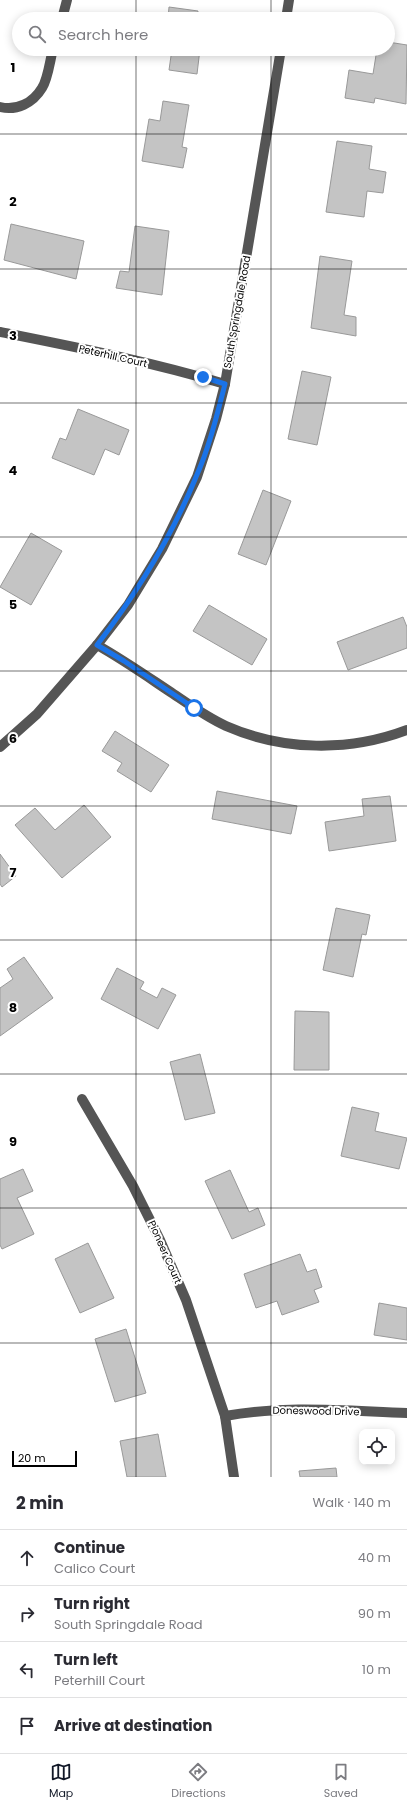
<!DOCTYPE html>
<html lang="en">
<head>
<meta charset="utf-8">
<style>
  body { margin:0; font-family:Poppins,sans-serif; background:#f7f7f7; color:#2b2b33 }
  .controls { position:absolute; right:12px; bottom:12px; display:grid; overflow:hidden; border-radius:8px; box-shadow:0 2px 10px #0003 }
  .controls button { width:36px; height:36px; display:grid; place-items:center; padding:0; border:0; border-bottom:1px solid #e1e1e2; background:#fff; color:#2b2b33; font:20px sans-serif }
  .scale { position:absolute; left:12px; bottom:10px; width:65px; box-sizing:border-box; padding-left:4px; border:2px solid #000; border-top:0; font-size:11px; line-height:14px; white-space:nowrap; color:#000; -webkit-text-stroke:3px #fff; paint-order:stroke }
  .stop { position:absolute; width:12px; height:12px; margin:-9px; border:3px solid #1a73e8; border-radius:50%; background:#fff }
  .stop.end { background:#1a73e8; border-color:#fff; box-shadow:0 1px 4px #0008 }
  .list { margin:0; padding:0; list-style:none }
  h2 { display:flex; justify-content:space-between; align-items:center; height:52px; margin:0; padding:0 16px; font-size:17px }
  h2 small { font-size:13px; font-weight:400; color:#7c7c81 }
  .list li { display:grid; grid-template-columns:26px 1fr auto; gap:12px; align-items:center; box-sizing:border-box; height:56px; padding:0 16px; border-top:1px solid #e1e1e2 }
  .list b { display:block; font-size:15px; white-space:nowrap }
  .list p { margin:0; font-size:13px; white-space:nowrap; color:#7c7c81 }
  .list em { font-size:13px; font-style:normal; color:#7c7c81 }
  .icon { flex:none; width:22px; height:22px; fill:none; stroke:currentColor; stroke-width:2; stroke-linecap:round; stroke-linejoin:round }
  .map { position:relative; flex:none; width:407px; height:1477px; overflow:hidden }
  .search { position:absolute; background:#fff; box-shadow:0 2px 10px #0003; left:12px; right:12px; top:12px; height:44px; display:flex; align-items:center; gap:10px; box-sizing:border-box; padding:0 14px; border-radius:22px; color:#7c7c81; font-size:15px }
  .sheet { height:276px; background:#fff }
  nav { display:flex; justify-content:space-around; align-items:center; box-sizing:border-box; height:56px; border-top:1px solid #e1e1e2; background:#fff; font-size:11px; color:#7c7c81 }
  nav a { display:grid; justify-items:center; gap:2px }
  nav .on { color:#111827 }
  .map>svg:first-child { display:block }
</style>
</head>
<body>
<div class="map">
<svg width="407" height="1477" viewBox="0 0 407 1477">
  <rect width="100%" height="100%" fill="#fff"/>
  <g fill="#c4c4c4" stroke="#999">
    <path d="M169,7L198,11L197,19H168Z"/>
    <path d="M388,42L407,45L406,104L375,98L374,103L345,98L349,70L373,74L377,49H388Z"/>
    <path d="M172,49H200L197,74L169,70Z"/>
    <path d="M163,101L189,105L182,147L187,148L183,168L142,161L149,119L160,121Z"/>
    <path d="M337,141L372,146L369,169L386,172L383,193L367,191L364,217L326,212Z"/>
    <path d="M11,224L84,241L76,279L4,260Z"/>
    <path d="M135,226L169,231L162,295L116,288L120,271L129,272Z"/>
    <path d="M320,256L352,261L344,315L356,317V336L311,328Z"/>
    <path d="M302,371L331,377L317,445L288,439Z"/>
    <path d="M78,409L129,430L119,455L105,449L94,475L52,458L60,438L66,440Z"/>
    <path d="M263,490L291,501L266,565L238,554Z"/>
    <path d="M31,533L62,551L31,605L0,587Z"/>
    <path d="M209,605L267,639L252,665L193,631Z"/>
    <path d="M403,617L407,627V648L348,670L337,642Z"/>
    <path d="M115,731L169,765L151,792L117,771L122,763L102,751Z"/>
    <path d="M217,791L297,806L291,834L212,819Z"/>
    <path d="M390,796L396,841L329,851L325,822L364,816L362,799Z"/>
    <path d="M84,805L111,837L62,878L15,825L35,808L55,830Z"/>
    <path d="M0,854L16,876L2,887L0,884Z"/>
    <path d="M336,908L370,915L366,935L362,934L353,977L323,970Z"/>
    <path d="M24,957L53,998L0,1036V988L13,979L7,969Z"/>
    <path d="M117,968L144,982L140,989L157,998L162,988L176,995L158,1029L101,999Z"/>
    <path d="M295,1011L329,1012V1070H294Z"/>
    <path d="M200,1054L215,1113L185,1120L170,1062Z"/>
    <path d="M352,1107L379,1113L375,1131L407,1138L399,1169L341,1156Z"/>
    <path d="M23,1169L33,1191L17,1198L34,1234L2,1249L0,1245V1179Z"/>
    <path d="M230,1170L249,1212L258,1208L265,1225L232,1239L205,1181Z"/>
    <path d="M88,1243L114,1298L80,1313L55,1259Z"/>
    <path d="M300,1254L307,1272L316,1269L322,1287L314,1290L319,1302L282,1315L277,1301L256,1308L244,1274Z"/>
    <path d="M379,1303L407,1308V1340L374,1335Z"/>
    <path d="M126,1329L146,1393L115,1402L95,1339Z"/>
    <path d="M158,1434L166,1477H127L120,1441Z"/>
    <path d="M336,1468L337,1477H300L299,1471Z"/>
  </g>
  <g fill="none" stroke-linecap="round" stroke-linejoin="round">
    <g stroke="#555" stroke-width="10">
      <path d="M62,19L67,0"/>
      <path d="M286,19L289,0"/>
      <path d="M0,107C17,111 33,103 42,88C48,79 50,60 53,49"/>
      <path d="M0,332C75,347 152,362 225,384"/>
      <path d="M97,645C122,659 145,675 169,691C187,703 206,717 226,726C283,751 349,752 407,730"/>
      <path d="M0,747L37,714L97,645L128,605L162,549L197,477L216,419L225,384L281,49"/>
      <path d="M82,1099L133,1186L160,1240L186,1300L225,1416L234,1477"/>
      <path d="M225,1416C285,1405 346,1411 407,1413"/>
    </g>
  </g>
  <g fill="none" stroke-linecap="round" stroke-linejoin="round">
    <path stroke="#1a73e8" stroke-width="5" d="M194,708L124,661L97,645C137,593 171,538 196,477C209,448 217,415 225,384L203,377"/>
  </g>
  <path fill="none" stroke="#000" stroke-width="1" stroke-opacity="0.55" d="M136,0V19M271,0V19M136,49V1477M271,49V1477M0,134H407M0,269H407M0,403H407M0,537H407M0,671H407M0,806H407M0,940H407M0,1074H407M0,1208H407M0,1343H407"/>
  <g text-anchor="middle" dominant-baseline="central" stroke-width="4" stroke-linejoin="round" paint-order="stroke">
    <g font-size="10" fill="#000" stroke="#fff">
      <text transform="translate(237 312) rotate(-80)">South Springdale Road</text>
      <text transform="translate(113 356) rotate(13)">Peterhill Court</text>
      <text transform="translate(165 1252) rotate(66)">Pioneer Court</text>
      <text transform="translate(316 1411) rotate(1)">Doneswood Drive</text>
    </g>
  </g>
  <g font-size="13" text-anchor="middle" font-weight="bold" fill="#000" stroke="#fff" stroke-width="4" stroke-linejoin="round" paint-order="stroke">
    <text x="13" y="72">1</text>
    <text x="13" y="206">2</text>
    <text x="13" y="340">3</text>
    <text x="13" y="475">4</text>
    <text x="13" y="609">5</text>
    <text x="13" y="743">6</text>
    <text x="13" y="877">7</text>
    <text x="13" y="1012">8</text>
    <text x="13" y="1146">9</text>
  </g>
</svg>
<div class="controls">
<button><svg class="icon" aria-label="locate" viewBox="0 0 24 24"><circle cx="12" cy="12" r="6"/><path d="M12 2v4M12 18v4M2 12h4M18 12h4"/></svg></button>
</div>
<div class="scale">20 m</div>
<div class="stop" style="left:194px;top:708px"></div>
<div class="stop end" style="left:203px;top:377px"></div>
<div class="search"><svg class="icon" aria-label="search" viewBox="0 0 24 24"><circle cx="10" cy="10" r="6"/><path d="M15 15l6 6"/></svg>Search here</div>
</div>
<section class="sheet">
<h2>2 min<small>Walk · 140 m</small></h2>
<ul class="list">
<li><svg class="icon" aria-label="ahead" viewBox="0 0 24 24"><path d="M12 20V5M6 11l6-6 6 6"/></svg><div><b>Continue</b><p>Calico Court</p></div><em>40 m</em></li>
<li><svg class="icon" aria-label="right" viewBox="0 0 24 24"><path d="M7 20v-9h11M14 6l5 5-5 5"/></svg><div><b>Turn right</b><p>South Springdale Road</p></div><em>90 m</em></li>
<li><svg class="icon" aria-label="left" viewBox="0 0 24 24"><path d="M17 20v-9H6M10 6l-5 5 5 5"/></svg><div><b>Turn left</b><p>Peterhill Court</p></div><em>10 m</em></li>
<li><svg class="icon" aria-label="arrive" viewBox="0 0 24 24"><path d="M6 21V4h12l-3 4 3 4H6"/></svg><div><b>Arrive at destination</b></div></li>
</ul>
</section>
<nav>
<a class="on"><svg class="icon" aria-label="map" viewBox="0 0 24 24"><path d="M3 6l6-2 6 2 6-2v14l-6 2-6-2-6 2zM9 4v14M15 6v14"/></svg>Map</a>
<a><svg class="icon" aria-label="directions" viewBox="0 0 24 24"><path d="M12 3l9 9-9 9-9-9zM9 14v-3h6M13 9l2 2-2 2"/></svg>Directions</a>
<a><svg class="icon" aria-label="saved" viewBox="0 0 24 24"><path d="M7 4h10v16l-5-4-5 4z"/></svg>Saved</a>
</nav>
</body>
</html>
